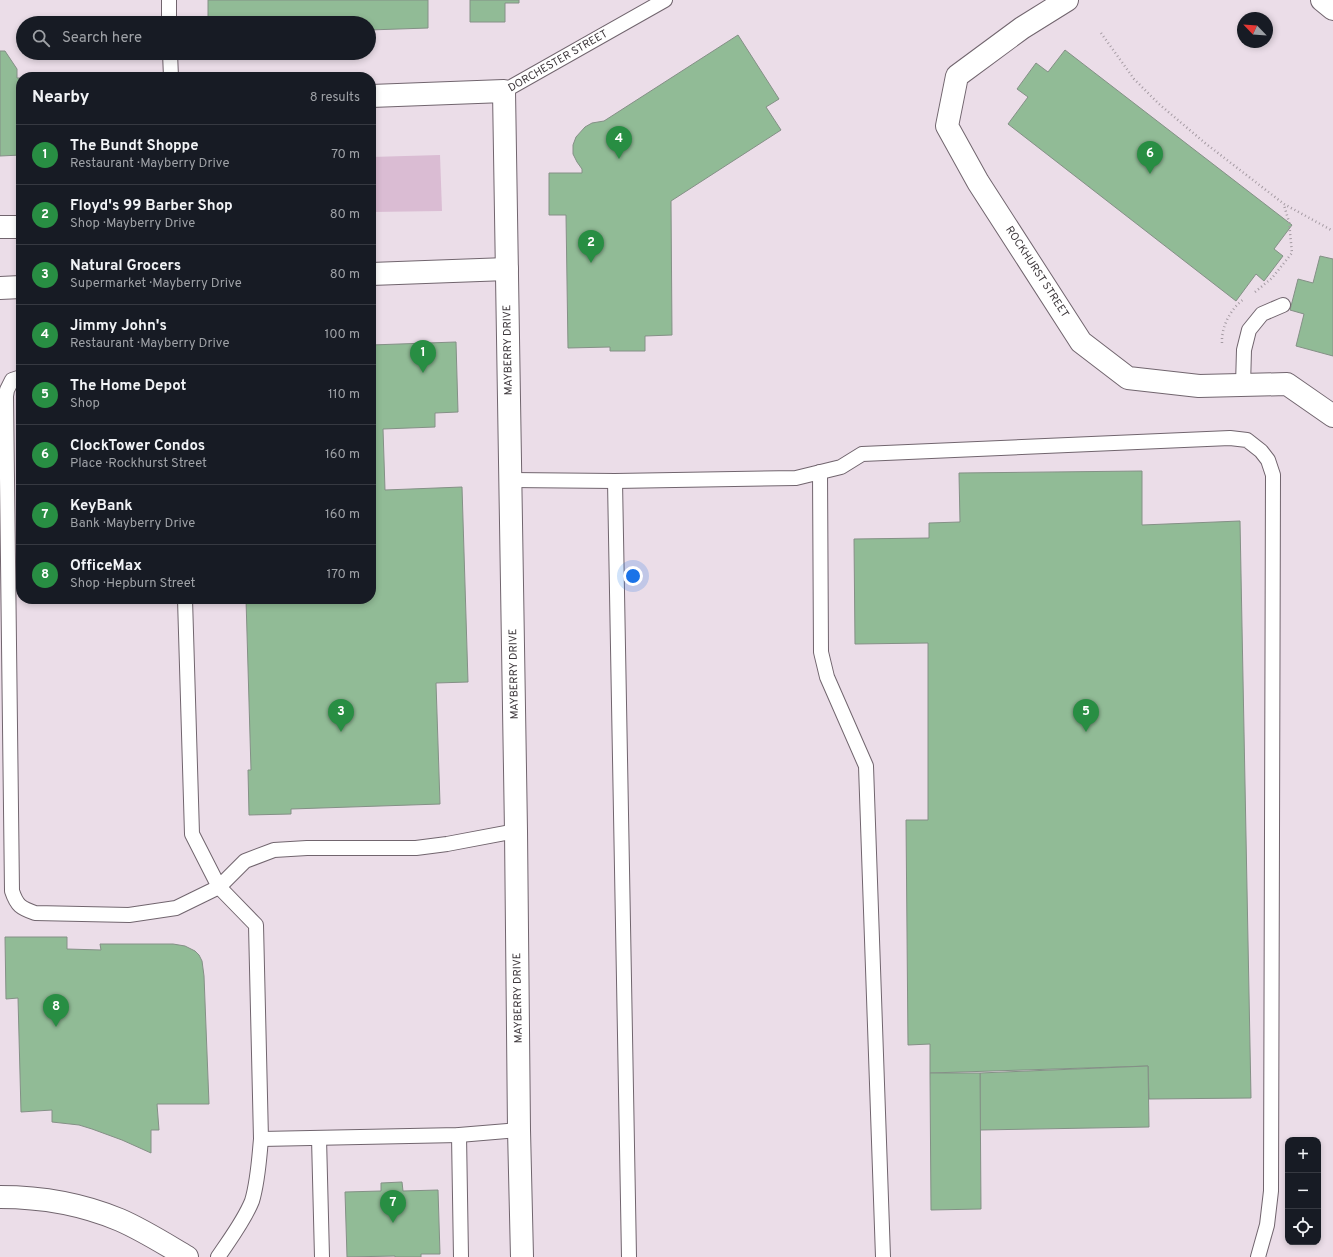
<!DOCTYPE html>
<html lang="en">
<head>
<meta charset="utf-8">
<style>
  body { margin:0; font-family:Overpass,sans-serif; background:#20242c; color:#f1f3f6 }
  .controls { position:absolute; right:12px; bottom:12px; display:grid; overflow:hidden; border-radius:8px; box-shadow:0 2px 6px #0003 }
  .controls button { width:36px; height:36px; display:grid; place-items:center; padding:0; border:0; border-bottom:1px solid #363941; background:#171b24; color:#f1f3f6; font:20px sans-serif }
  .compass { position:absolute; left:1237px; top:12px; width:36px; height:36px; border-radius:50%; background:#171b24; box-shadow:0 2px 6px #0003; rotate:295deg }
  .you { position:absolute; left:633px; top:576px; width:14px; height:14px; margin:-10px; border:3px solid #fff; border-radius:50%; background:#1a73e8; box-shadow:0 0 0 6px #1a73e833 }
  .badge { display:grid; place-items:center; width:26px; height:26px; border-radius:50%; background:#288e43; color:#fff; font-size:13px; font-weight:700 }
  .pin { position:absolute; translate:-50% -33px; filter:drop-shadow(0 1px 2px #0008) }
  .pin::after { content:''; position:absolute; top:21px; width:14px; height:12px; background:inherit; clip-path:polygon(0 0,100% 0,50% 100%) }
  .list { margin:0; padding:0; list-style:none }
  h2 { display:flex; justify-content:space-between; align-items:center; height:52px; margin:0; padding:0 16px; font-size:17px }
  h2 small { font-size:13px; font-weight:400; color:#9ea1a6 }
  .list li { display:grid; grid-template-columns:26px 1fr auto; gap:12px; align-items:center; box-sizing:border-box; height:60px; padding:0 16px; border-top:1px solid #363941 }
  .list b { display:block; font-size:15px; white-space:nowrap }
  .list p { margin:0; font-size:13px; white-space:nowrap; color:#9ea1a6 }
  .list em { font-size:13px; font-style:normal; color:#9ea1a6 }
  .icon { flex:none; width:22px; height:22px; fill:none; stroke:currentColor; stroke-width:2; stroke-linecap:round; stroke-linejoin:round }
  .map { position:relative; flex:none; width:1333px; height:1257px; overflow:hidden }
  .search { position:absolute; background:#171b24; box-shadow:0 2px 6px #0003; left:16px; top:16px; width:360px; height:44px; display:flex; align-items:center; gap:10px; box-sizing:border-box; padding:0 14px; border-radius:22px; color:#9ea1a6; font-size:15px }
  .panel { position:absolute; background:#171b24; box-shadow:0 2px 6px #0003; left:16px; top:72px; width:360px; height:532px; border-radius:16px }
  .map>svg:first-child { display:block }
</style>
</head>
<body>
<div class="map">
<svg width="1333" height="1257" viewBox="0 0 1333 1257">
  <rect width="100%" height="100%" fill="#ebdde8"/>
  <path fill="#dabcd3" d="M440,155L442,211L371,212V157Z"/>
  <g fill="#91bb96" stroke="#849086">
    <path d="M208,0H428V28L369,30V23H208Z"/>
    <path d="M470,0H519V3H505V22H470Z"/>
    <path d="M738,35L779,99L766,107L781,130L671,201L672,335L645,336V351H610V347L568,348L566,215H549V173H582V169L577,162L573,154V145L576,137L585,127L592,123L604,121Z"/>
    <path d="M1065,50L1292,225L1274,249L1283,256L1264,281L1256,274L1236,301L1008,124L1028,97L1017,89L1036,63L1048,72Z"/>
    <path d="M0,51H5L17,69V78H21V155L0,156Z"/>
    <path d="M97,75V77H37Z"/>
    <path d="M1320,256L1333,259V356L1296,346L1304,314L1290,310L1298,279L1313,283Z"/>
    <path d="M456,342L458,412L435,413V427L383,429L385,490L462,487L468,682L436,683L440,804L291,809V814L249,815L248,770H251L246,599H371V345Z"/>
    <path d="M1142,471V525L1240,521L1251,1098L1149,1099L1148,1066L930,1073V1044L908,1045L906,820H928V643L855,644L854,539L929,538V523L960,522L959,473Z"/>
    <path d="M5,937H67V949L101,950L100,944H173L185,946L195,951L199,955L202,961L204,976L209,1104H157L159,1130H151V1153L122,1140L92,1129L79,1125L52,1122V1110L21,1112L18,998L6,999Z"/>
    <path d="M1148,1066L1149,1127L980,1130V1073Z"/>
    <path d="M930,1073H980L981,1209L931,1210Z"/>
    <path d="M402,1182L403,1191L438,1190L440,1254H421V1257H395V1256L347,1257L345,1192L381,1191V1183Z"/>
  </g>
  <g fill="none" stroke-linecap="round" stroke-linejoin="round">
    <g stroke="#71656e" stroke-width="16">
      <g id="lane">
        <path d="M169,0V23"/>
        <path d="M170,53L171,77"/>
        <path d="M504,91L665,0"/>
        <path d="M21,377L12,380L7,390L6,396L12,891C17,906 21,908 35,913L129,915L176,908L219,887L245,861L274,850L307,848H416L447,844L516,831"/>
        <path d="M1243,385L1244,350L1249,330L1262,314L1283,305"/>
        <path d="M820,472L821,652L827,677L866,766L883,1257"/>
        <path d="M511,480L615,481L796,478L841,467L862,454L1230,438L1247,440L1261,451L1268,460L1273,475L1271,1191L1267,1225L1258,1257"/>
        <path d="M615,481L629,1257"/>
        <path d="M185,599L192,834L219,887L256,925L261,1139C259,1160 258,1181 252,1201C244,1221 230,1239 218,1257"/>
        <path d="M459,1135L461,1257"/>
        <path d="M319,1138L322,1257"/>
        <path d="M261,1139L459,1135L519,1130"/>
      </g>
    </g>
    <g stroke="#71656e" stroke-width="24">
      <g id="street">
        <path d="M1067,0L1022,28L957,76L947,126L978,182L1081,342L1128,378L1199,386L1287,384L1333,416"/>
        <path d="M1322,0L1333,9"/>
        <path d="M371,96L504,91L516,831L519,1130L522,1257"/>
        <path d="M0,227H21"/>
        <path d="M371,274L507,269"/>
        <path d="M0,288L21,287"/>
        <path d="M0,1197C41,1197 82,1204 120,1220C143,1230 165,1244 187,1257"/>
      </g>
    </g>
    <g stroke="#a59ba3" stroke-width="2.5" stroke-dasharray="1 3" stroke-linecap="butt">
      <path d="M1101,33L1134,79L1159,104L1205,143L1284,204L1333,231"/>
      <path d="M1255,292L1272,278L1292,253L1289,222L1284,205"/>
      <path d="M1222,343C1221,327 1231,308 1244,299"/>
    </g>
    <use href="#lane" stroke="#fff" stroke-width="14"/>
    <use href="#street" stroke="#fff" stroke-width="22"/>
  </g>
  <g text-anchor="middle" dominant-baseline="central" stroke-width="4" stroke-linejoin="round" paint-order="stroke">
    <g font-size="11" fill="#3d373b" stroke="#fff">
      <text transform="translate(558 61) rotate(-30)">DORCHESTER STREET</text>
      <text transform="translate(1037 272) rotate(57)">ROCKHURST STREET</text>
      <text transform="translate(508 350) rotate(-91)">MAYBERRY DRIVE</text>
      <text transform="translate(514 674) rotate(-91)">MAYBERRY DRIVE</text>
      <text transform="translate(518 998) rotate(-91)">MAYBERRY DRIVE</text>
    </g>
  </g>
</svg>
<div class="controls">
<button>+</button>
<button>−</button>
<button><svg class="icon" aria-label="locate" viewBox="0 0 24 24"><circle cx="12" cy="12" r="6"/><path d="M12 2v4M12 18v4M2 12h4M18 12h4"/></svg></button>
</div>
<svg class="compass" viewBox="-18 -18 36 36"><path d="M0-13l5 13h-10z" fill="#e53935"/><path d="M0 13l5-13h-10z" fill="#9ea1a6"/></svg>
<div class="you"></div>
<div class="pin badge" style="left:423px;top:373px">1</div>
<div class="pin badge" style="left:591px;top:263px">2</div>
<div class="pin badge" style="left:341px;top:732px">3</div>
<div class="pin badge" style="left:619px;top:159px">4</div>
<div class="pin badge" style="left:1086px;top:732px">5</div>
<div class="pin badge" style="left:1150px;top:174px">6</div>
<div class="pin badge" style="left:393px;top:1223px">7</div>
<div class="pin badge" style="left:56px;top:1027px">8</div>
<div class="search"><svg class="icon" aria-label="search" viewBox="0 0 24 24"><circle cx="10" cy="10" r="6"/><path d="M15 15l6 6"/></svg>Search here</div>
<section class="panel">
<h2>Nearby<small>8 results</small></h2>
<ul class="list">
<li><span class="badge">1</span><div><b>The Bundt Shoppe</b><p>Restaurant · Mayberry Drive</p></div><em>70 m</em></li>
<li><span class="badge">2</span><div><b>Floyd's 99 Barber Shop</b><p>Shop · Mayberry Drive</p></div><em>80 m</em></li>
<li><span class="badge">3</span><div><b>Natural Grocers</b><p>Supermarket · Mayberry Drive</p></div><em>80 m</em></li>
<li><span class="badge">4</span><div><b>Jimmy John's</b><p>Restaurant · Mayberry Drive</p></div><em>100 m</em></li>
<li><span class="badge">5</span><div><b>The Home Depot</b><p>Shop</p></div><em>110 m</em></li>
<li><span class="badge">6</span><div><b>ClockTower Condos</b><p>Place · Rockhurst Street</p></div><em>160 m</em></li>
<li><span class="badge">7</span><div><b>KeyBank</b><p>Bank · Mayberry Drive</p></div><em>160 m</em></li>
<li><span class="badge">8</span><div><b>OfficeMax</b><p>Shop · Hepburn Street</p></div><em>170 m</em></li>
</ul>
</section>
</div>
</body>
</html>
